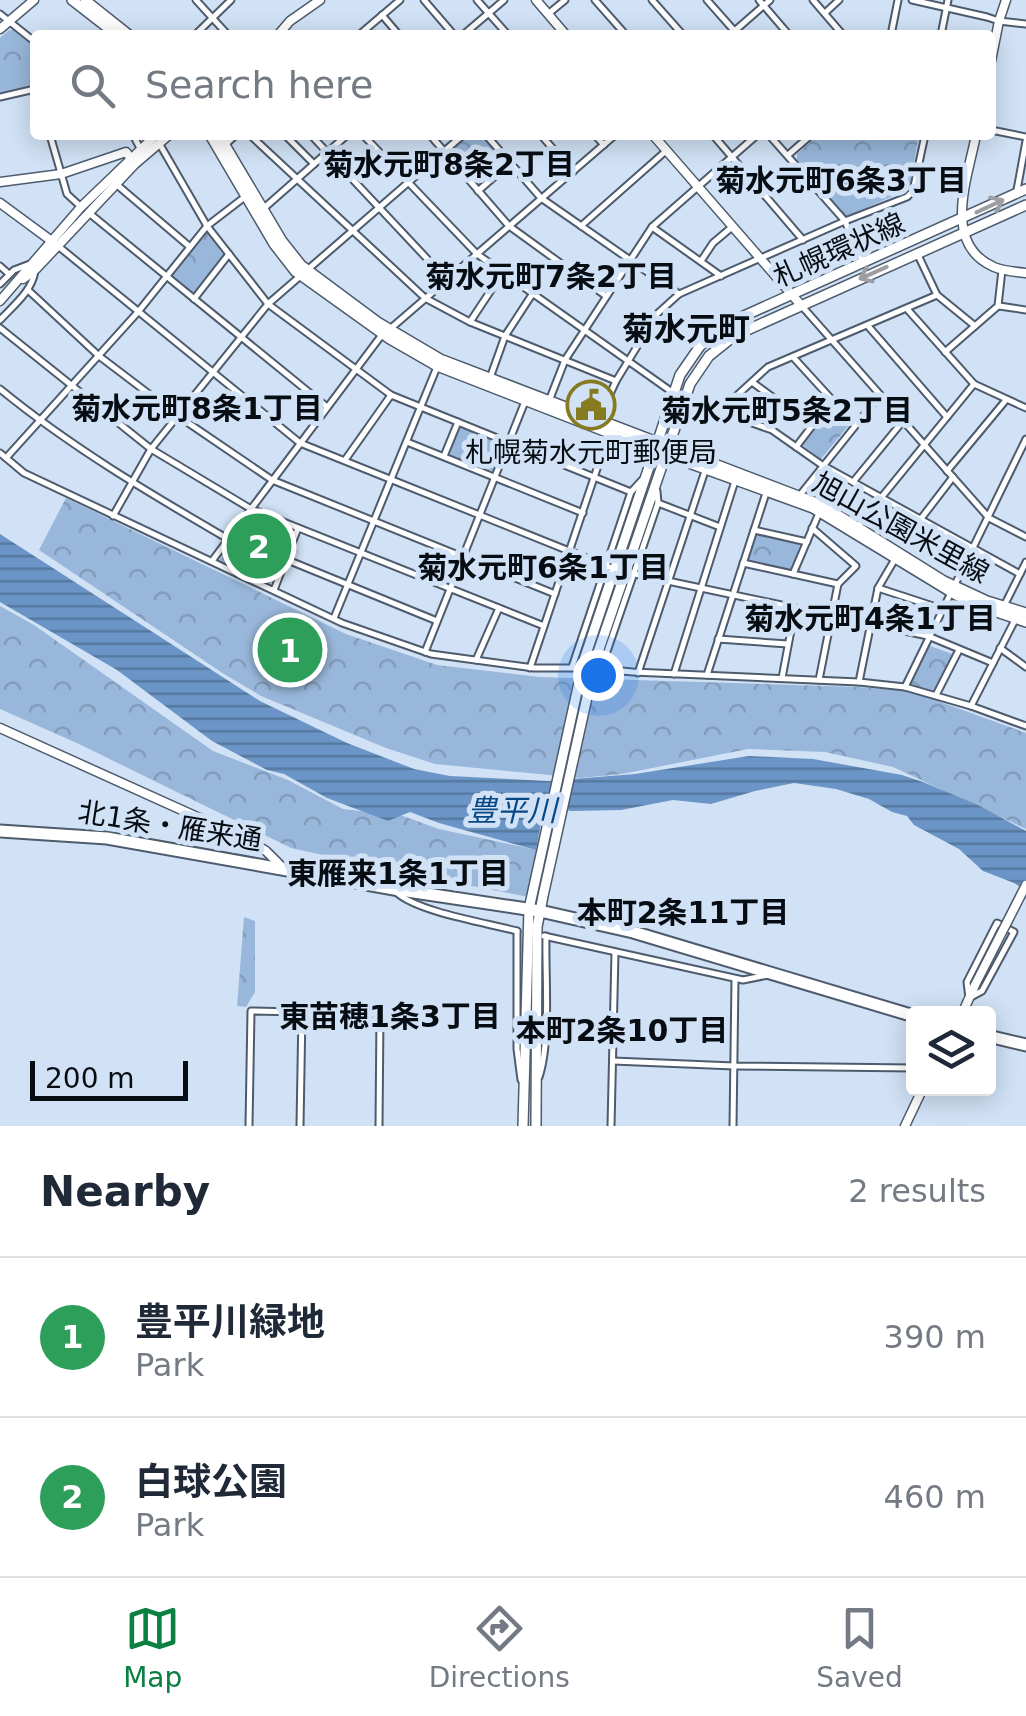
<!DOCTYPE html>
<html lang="en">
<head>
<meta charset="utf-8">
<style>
  body { margin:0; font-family:"DejaVu Sans","Noto Sans JP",sans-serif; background:#f6f6f7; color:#1f2937 }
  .controls { position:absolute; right:30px; bottom:30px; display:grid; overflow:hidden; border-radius:10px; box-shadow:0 5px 25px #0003 }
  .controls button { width:90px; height:90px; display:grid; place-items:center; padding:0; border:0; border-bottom:2px solid #e0e1e3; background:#fff; color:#1f2937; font:50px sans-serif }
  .scale { position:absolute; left:30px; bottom:25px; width:158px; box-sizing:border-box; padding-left:10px; border:5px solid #070d13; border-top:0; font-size:28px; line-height:35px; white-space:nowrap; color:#070d13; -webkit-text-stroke:8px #d1e2f6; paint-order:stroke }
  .you { position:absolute; left:598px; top:675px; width:35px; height:35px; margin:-25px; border:8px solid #fff; border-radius:50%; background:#1a73e8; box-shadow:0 0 0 15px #1a73e833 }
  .badge { display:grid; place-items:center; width:65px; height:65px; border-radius:50%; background:#0b8043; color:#fff; font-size:32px; font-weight:700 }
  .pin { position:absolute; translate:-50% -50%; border:5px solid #fff; box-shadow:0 2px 10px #0006 }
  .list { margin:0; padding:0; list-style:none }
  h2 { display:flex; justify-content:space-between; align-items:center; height:130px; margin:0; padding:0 40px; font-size:42px }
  h2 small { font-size:32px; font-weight:400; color:#747a83 }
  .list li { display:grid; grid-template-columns:65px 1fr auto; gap:30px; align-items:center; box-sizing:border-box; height:160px; padding:0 40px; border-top:2px solid #e0e1e3 }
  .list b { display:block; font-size:38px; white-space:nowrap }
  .list p { margin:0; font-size:32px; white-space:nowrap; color:#747a83 }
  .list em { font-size:32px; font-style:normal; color:#747a83 }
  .icon { flex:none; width:55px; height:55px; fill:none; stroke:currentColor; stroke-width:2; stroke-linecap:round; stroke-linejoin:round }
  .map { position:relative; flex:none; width:1026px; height:1126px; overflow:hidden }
  .search { position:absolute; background:#fff; box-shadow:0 5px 25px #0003; left:30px; right:30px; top:30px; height:110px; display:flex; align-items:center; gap:25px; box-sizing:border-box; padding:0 35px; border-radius:10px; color:#747a83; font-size:38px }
  .sheet { height:450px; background:#fff }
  nav { display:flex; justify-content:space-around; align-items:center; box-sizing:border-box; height:140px; border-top:2px solid #e0e1e3; background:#fff; font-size:28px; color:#747a83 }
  nav a { display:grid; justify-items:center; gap:5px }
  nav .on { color:#0b8043 }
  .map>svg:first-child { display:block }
</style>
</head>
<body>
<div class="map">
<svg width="1026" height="1126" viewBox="0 0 1026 1126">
  <defs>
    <pattern id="forest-crowns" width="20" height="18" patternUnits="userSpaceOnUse" patternTransform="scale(2.5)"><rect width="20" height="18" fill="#99b7da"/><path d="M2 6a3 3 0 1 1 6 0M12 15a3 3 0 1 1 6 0" fill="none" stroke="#829cba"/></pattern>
    <pattern id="water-rules" width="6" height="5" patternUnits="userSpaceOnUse" patternTransform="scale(2.5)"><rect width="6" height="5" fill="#6b95c6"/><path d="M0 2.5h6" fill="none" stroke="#5678a0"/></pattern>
  </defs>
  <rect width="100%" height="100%" fill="#d1e2f6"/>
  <g fill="url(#forest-crowns)">
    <path d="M9,30H13L35,48V86L0,95V38Z"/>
    <path d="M468,135H482L505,161L480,186L450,153Z"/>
    <path d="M818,135H919L909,189L845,217L797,160V154Z"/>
    <path d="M205,233H208L224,256L193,294L173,277L172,274Z"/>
    <path d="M831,405L849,425L821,459L800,443Z"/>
    <path d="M462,427L503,444L504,447L494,472L449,456L459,428Z"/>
    <path d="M66,498L346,634L437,665L539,677L857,687L910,691L1026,733V829L893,767L825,752L748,749L622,774L580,778L435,764L386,748L261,696L224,674L39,550Z"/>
    <path d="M257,515L292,531L270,584L220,560L253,516Z"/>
    <path d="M759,534L800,544L794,569L791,571L749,562L748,560L756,535Z"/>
    <path d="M0,606L34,625L213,751L288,780L343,809L403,816L439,829L537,850L529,897L414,875L291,848L79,744L0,709Z"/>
    <path d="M930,646L953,654L933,693L910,684Z"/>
    <path d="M244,917L255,921V992L246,1007L237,1006Z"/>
  </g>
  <path fill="url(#water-rules)" d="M0,534L260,701L347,743L414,769L450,776L548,781L635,774L749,756L813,759L902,775L923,782L978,805L1026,831V891L1014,883L983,871L959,849L914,825L907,816L892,812L869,799L836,789L794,783L755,791L711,804L673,800L621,810L572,811L544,807L536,850L439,823L410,812L388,821L327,798L284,774L267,770L212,741L117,670L0,602Z"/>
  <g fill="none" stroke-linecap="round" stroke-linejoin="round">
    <g stroke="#4d5b6c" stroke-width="9">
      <g id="street">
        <path d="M196,0L228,35"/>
        <path d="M424,0L454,35"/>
        <path d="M477,0L508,35"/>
        <path d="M595,0L626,35"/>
        <path d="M652,0L683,35"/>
        <path d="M707,0L738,35"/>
        <path d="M759,0L789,35"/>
        <path d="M813,0L843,35"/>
        <path d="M912,0L987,17L999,21L1026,24"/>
        <path d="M825,13L839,0"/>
        <path d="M0,14L35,42"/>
        <path d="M548,14L565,0"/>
        <path d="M382,15L399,35"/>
        <path d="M195,35L231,0"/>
        <path d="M359,35L400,0"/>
        <path d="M463,35L504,0"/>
        <path d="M730,35L770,0"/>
        <path d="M891,35L898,0"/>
        <path d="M941,35L948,0"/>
        <path d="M0,97L35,89"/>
        <path d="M991,130L1026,137"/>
        <path d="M50,135L67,194L80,206"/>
        <path d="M133,135L141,150"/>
        <path d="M250,135L425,298L470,322L616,381"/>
        <path d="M285,135L314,164"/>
        <path d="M311,135L447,280"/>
        <path d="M363,135L477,254L672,392"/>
        <path d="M430,135L509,226L606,296"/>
        <path d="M486,135L541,198L679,294"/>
        <path d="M541,135L573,172"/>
        <path d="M595,135L604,145"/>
        <path d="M713,135L803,240"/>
        <path d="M769,135L845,221L862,261"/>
        <path d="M159,143L207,226L268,304L391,395L631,492"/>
        <path d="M225,145L236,135"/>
        <path d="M788,155L811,135"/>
        <path d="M116,184L190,247"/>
        <path d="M1017,190L1026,141"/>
        <path d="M478,191L510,163"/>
        <path d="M263,209L347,135"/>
        <path d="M89,213L327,407"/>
        <path d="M581,226L667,150"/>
        <path d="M652,227L721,276"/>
        <path d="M58,246L300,443L609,567"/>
        <path d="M917,253L937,295L975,326"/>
        <path d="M701,261L713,243L732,227"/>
        <path d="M0,266L9,274"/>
        <path d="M0,284L14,270L30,264"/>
        <path d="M28,290L99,356L178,416L272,480L555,594"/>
        <path d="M194,299L229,254"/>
        <path d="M800,304L989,518L1026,537"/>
        <path d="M999,306L1026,310"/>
        <path d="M908,310L974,384L1026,408"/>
        <path d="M0,320C14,305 32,291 35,271"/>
        <path d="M470,322L503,272"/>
        <path d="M868,326L947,417"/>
        <path d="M0,328L151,449L251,509L544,626"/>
        <path d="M390,329L615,135"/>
        <path d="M945,352L998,306L1002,270"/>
        <path d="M793,357L855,425"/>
        <path d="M490,378L505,336L533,293"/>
        <path d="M752,382L812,426L832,400"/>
        <path d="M0,389C71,447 149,493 228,539"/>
        <path d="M684,399L772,430L822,465L1020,574"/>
        <path d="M549,401L565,360L652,227L757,135"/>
        <path d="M728,415L733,399L768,367L937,295"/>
        <path d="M598,420L616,381L657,314L679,294L845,221L907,197L913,191L925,135"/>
        <path d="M407,442L583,513"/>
        <path d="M796,447L812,426"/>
        <path d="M0,453L24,473L342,623L431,654L534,668H575"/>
        <path d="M444,456L458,422"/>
        <path d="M6,458L138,312L207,226L246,196"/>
        <path d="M345,460L391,395"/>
        <path d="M947,471L1006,400"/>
        <path d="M853,482L903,421"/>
        <path d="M800,495L880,395"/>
        <path d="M658,503L720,527"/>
        <path d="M113,516L151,449L268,304L463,135"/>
        <path d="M920,520L953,477"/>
        <path d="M858,526L974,384"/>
        <path d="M812,528L856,566L838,584"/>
        <path d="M754,530L807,542"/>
        <path d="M285,559L437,621"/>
        <path d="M212,561L381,336"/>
        <path d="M743,563L838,584L819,680"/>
        <path d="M630,573L928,636L993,663"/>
        <path d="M793,574L819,513"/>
        <path d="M878,588L942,609"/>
        <path d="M274,590L298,528"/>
        <path d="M1005,604L1026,562"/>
        <path d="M334,618L437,367"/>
        <path d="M718,639L788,644"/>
        <path d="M1000,648L1026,667"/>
        <path d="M425,652L526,399"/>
        <path d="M476,660L499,608"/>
        <path d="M572,667L631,492L642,480"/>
        <path d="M530,668L609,433"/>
        <path d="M599,669L633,672L859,682L905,687L971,706L1026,726"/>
        <path d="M601,669L658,503L657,491"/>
        <path d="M638,673L706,468"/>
        <path d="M674,674L735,481"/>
        <path d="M707,675L766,493"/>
        <path d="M782,678L795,609"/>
        <path d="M859,682L878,588L895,559"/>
        <path d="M905,687L1026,439"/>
        <path d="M936,695L959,650"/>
        <path d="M971,706L1015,620"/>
        <path d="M396,892C417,912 487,923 517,931"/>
        <path d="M997,923L1014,932L982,991L969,998L967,982Z"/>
        <path d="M517,931V1049L521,1080"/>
        <path d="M544,936L743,980L768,975"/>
        <path d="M613,1061L734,1066L914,1068"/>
        <path d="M539,1077C551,1041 545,976 546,936"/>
        <path d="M249,1126L251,1011L380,1014L379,1126"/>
        <path d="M300,1126L302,1012"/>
        <path d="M611,1126L615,952"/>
        <path d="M733,1126L735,979"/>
      </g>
    </g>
    <g stroke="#4d5b6c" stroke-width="11">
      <g id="secondary">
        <path d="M536,0L566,35"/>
        <path d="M0,29L34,0"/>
        <path d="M278,35L290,21L320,0"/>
        <path d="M991,61L999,21L1006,0"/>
        <path d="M653,135L800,304"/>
        <path d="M976,135C968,177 941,244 994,267C1004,271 1015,272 1026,273"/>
        <path d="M0,182L61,174L126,152L132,160"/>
        <path d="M0,203L53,242"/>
        <path d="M23,279L36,269L135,164L169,135"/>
        <path d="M0,301L81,207L156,135"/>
        <path d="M0,728L246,839L266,851L282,867"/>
        <path d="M962,1014L975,985"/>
        <path d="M905,1126L923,1088"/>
      </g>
    </g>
    <g stroke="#4d5b6c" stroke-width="12">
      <g id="primary">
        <path d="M72,0L117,35"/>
        <path d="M85,0L129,35"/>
        <path d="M210,135L274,244L295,271L390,339L437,366L653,450L813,508L956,595L982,607L1026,622"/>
        <path d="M219,135L282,241L301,265L379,323L440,359L822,505L944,581L987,601L1026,613"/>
        <path d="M523,1126L529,909L584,660L680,375L700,346L726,324L1026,189"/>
        <path d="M536,1126L537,927L543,896L595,661L690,384L709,356L734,336L1026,205"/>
      </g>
    </g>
    <g stroke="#4d5b6c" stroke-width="15">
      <g id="highway">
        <path d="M0,831L107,838L394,889L540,911L633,932L914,1016"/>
        <path d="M988,1036L1026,1045"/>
      </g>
    </g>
    <use href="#street" stroke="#fff" stroke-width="5"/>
    <use href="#secondary" stroke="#fff" stroke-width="8"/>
    <use href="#primary" stroke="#fff" stroke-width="9"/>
    <use href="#highway" stroke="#fff" stroke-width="11"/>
    <g stroke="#4d5b6c" stroke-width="11" stroke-linecap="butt">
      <path id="secondary-bridge" d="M975,985L1026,885"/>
    </g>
    <use href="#secondary-bridge" stroke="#fff" stroke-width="8"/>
  </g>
  <defs><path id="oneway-shaft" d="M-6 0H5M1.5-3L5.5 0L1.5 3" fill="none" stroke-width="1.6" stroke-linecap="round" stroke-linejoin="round" transform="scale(2.5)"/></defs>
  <g stroke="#9c9ea1">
    <use href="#oneway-shaft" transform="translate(990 206) rotate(-25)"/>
    <use href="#oneway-shaft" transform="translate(873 273) rotate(156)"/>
  </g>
  <defs>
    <g id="civic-ring" transform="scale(2.5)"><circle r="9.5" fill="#d1e2f6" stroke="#867b21" stroke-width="1.5"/><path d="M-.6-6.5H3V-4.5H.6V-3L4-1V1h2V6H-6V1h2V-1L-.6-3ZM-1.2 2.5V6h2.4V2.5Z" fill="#867b21"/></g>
  </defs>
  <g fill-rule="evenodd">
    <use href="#civic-ring" x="591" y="405"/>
  </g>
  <g text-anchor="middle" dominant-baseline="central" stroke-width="10" stroke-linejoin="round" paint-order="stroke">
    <g font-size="28" fill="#070d13" stroke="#d1e2f6">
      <text transform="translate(839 250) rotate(-24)">札幌環状線</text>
      <text transform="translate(901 528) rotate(29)">旭山公園米里線</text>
      <text transform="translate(170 826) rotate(9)">北1条・雁来通</text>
    </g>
    <g font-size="28" fill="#070d13" stroke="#d1e2f6">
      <text x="591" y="452">札幌菊水元町郵便局</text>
    </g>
    <g font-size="30" font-weight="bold" fill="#070d13" stroke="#d1e2f6">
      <text x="449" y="164">菊水元町8条2丁目</text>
      <text x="841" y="180">菊水元町6条3丁目</text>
      <text x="551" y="276">菊水元町7条2丁目</text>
      <text x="197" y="408">菊水元町8条1丁目</text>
      <text x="787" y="410">菊水元町5条2丁目</text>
      <text x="543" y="567">菊水元町6条1丁目</text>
      <text x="870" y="618">菊水元町4条1丁目</text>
      <text x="398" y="873">東雁来1条1丁目</text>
      <text x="683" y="912">本町2条11丁目</text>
      <text x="390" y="1016">東苗穂1条3丁目</text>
      <text x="622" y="1030">本町2条10丁目</text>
    </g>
    <g font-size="30" font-style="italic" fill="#074884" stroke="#d1e2f6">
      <text x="512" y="810">豊平川</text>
    </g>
    <g font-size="32" font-weight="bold" fill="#070d13" stroke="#d1e2f6">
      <text x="686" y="329">菊水元町</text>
    </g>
  </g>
</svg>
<div class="controls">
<button><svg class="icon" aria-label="layers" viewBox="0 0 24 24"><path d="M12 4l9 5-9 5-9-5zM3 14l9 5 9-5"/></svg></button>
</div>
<div class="scale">200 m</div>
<div class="you"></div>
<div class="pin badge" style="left:290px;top:650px;background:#2e9e5b">1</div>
<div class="pin badge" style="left:259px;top:546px;background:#2e9e5b">2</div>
<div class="search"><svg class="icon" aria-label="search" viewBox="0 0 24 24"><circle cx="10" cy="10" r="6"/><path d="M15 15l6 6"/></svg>Search here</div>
</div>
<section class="sheet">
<h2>Nearby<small>2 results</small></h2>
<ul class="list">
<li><span class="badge" style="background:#2e9e5b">1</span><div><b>豊平川緑地</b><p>Park</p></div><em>390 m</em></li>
<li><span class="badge" style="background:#2e9e5b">2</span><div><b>白球公園</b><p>Park</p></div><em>460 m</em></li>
</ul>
</section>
<nav>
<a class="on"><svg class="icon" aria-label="map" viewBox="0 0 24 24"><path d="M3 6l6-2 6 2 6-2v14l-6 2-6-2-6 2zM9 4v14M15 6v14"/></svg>Map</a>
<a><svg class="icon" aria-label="directions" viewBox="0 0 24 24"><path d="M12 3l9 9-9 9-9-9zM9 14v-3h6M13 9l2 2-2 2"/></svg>Directions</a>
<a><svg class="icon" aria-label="saved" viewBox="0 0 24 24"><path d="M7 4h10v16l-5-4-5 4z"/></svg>Saved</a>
</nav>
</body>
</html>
